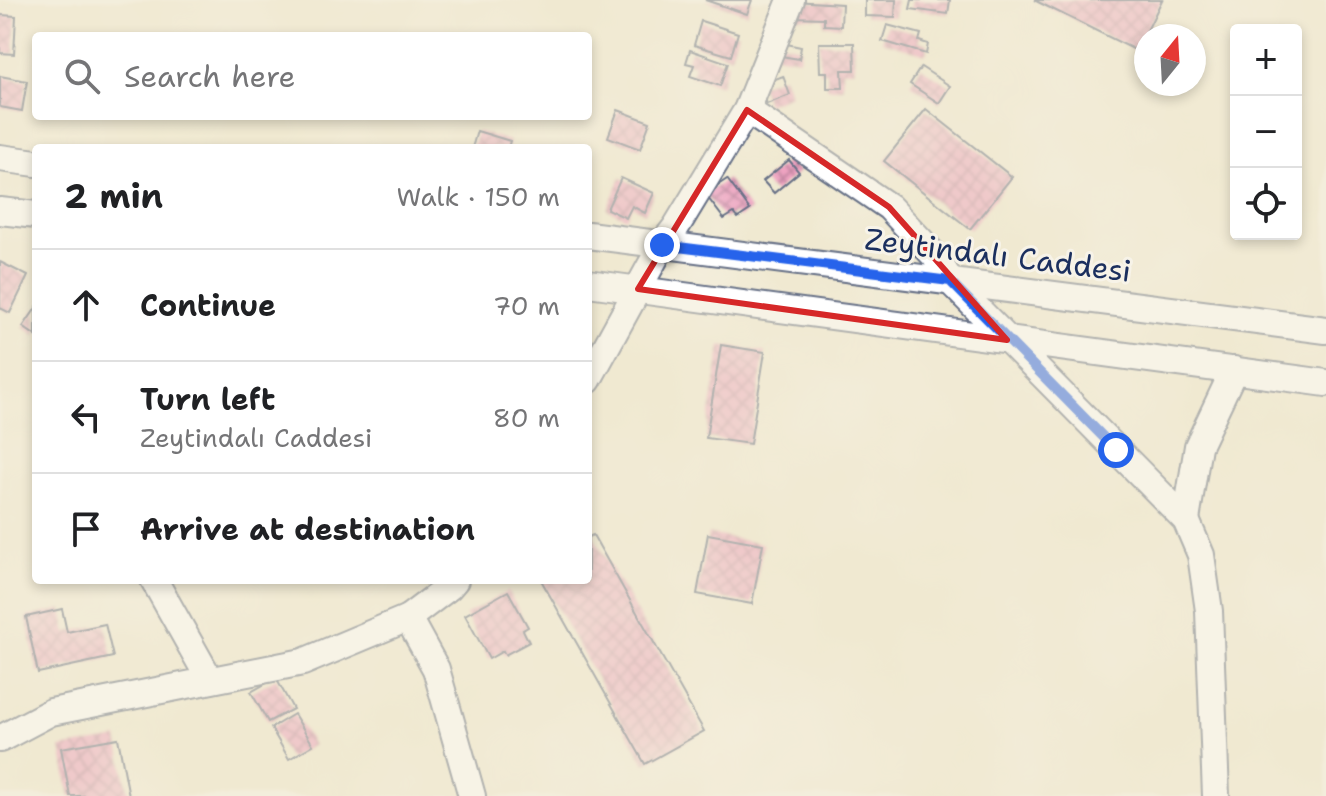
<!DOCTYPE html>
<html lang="en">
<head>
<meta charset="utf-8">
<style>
  body { margin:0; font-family:"Shantell Sans",sans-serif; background:#f2f2f2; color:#202124 }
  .controls { position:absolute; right:24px; top:24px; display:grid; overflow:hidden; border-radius:8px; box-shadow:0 4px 12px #0003 }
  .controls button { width:72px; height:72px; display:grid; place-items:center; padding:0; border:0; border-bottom:2px solid #e0e0e0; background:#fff; color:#202124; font:40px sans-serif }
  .compass { position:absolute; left:1134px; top:24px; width:72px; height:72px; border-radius:50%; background:#fff; box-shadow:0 4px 12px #0003; rotate:18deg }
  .stop { position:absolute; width:24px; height:24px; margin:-18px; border:6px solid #2563eb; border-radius:50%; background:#fff }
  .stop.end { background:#2563eb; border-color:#fff; box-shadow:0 2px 8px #0008 }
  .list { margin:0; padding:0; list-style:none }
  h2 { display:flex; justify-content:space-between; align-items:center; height:104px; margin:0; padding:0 32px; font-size:34px }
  h2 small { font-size:26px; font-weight:400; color:#757577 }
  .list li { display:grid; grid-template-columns:52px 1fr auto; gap:24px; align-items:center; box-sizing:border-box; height:112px; padding:0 32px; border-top:2px solid #e0e0e0 }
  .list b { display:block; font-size:30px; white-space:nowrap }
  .list p { margin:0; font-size:26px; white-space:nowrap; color:#757577 }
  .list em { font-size:26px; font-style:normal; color:#757577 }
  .icon { flex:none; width:44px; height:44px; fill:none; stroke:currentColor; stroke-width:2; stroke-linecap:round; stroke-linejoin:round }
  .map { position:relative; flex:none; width:1326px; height:796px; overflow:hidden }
  .search { position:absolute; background:#fff; box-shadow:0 4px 12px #0003; left:32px; top:32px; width:560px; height:88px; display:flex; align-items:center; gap:20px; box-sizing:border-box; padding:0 28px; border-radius:8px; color:#757577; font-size:30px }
  .panel { position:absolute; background:#fff; box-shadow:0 4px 12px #0003; left:32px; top:144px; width:560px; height:440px; border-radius:8px }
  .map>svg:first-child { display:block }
</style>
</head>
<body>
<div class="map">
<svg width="1326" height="796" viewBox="0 0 1326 796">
  <defs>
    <pattern id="building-cross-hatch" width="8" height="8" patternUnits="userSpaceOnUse" patternTransform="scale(2)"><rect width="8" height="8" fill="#eea3c1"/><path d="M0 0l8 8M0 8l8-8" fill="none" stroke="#c085a0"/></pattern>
  </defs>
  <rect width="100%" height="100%" fill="#f7f3e8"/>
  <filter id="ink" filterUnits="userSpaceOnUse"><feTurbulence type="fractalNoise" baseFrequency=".0125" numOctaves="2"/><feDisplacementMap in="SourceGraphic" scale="16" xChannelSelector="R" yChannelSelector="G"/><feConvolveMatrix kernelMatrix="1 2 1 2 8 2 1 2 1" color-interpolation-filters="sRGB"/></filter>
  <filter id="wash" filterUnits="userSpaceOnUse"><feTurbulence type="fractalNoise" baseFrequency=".006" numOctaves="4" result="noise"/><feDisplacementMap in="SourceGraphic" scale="32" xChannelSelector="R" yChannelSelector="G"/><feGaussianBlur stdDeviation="1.8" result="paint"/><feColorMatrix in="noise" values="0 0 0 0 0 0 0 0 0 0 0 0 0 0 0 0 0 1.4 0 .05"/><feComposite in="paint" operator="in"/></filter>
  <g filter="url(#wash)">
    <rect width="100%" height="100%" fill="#f0e9d1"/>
    <g id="blocks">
      <g fill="url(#building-cross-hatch)">
        <path d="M705,0H752L747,14Z"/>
        <path d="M865,0H896L895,17L865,16Z"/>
        <path d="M912,0H950L948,14L910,9Z"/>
        <path d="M1034,0H1162L1137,51Z"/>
        <path d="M793,1L842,4L841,26L824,25V18L792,17Z"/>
        <path d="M0,15L16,16L14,54L0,53Z"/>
        <path d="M701,21L738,33L731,56L694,45Z"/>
        <path d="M887,25L921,34L919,41L928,44L926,54L882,41Z"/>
        <path d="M777,42L801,47L799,59L775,55Z"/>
        <path d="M819,43H854L855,70H842L843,88H827V72H820Z"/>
        <path d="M690,50L728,63L720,86L690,76L694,65L686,63Z"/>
        <path d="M921,67L950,86L939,103L910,84Z"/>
        <path d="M0,76L27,81L22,111L0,107Z"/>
        <path d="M783,76L790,95L767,104L760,85Z"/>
        <path d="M926,109L1012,177L970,229L884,161Z"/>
        <path d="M618,110L650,122L640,149L608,137Z"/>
        <path d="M477,131L510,141L508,148H472Z"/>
        <path d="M789,160L799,172L774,193L763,181Z"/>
        <path d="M621,178L654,193L645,213L632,206L626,218L607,209Z"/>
        <path d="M727,179L750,210L738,218L734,213L724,219L705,194Z"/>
        <path d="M0,262L28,276L10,313L0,308Z"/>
        <path d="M36,308V336L23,327Z"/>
        <path d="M721,345L765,352L750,444L706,438Z"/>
        <path d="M708,534L763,544L752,604L697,594Z"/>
        <path d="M593,535L704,731L645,764L541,580H588V537Z"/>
        <path d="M508,591L528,627L523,630L529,642L505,655L503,651L489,659L465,615Z"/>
        <path d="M62,609L67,632L105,624L113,657L38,673L26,617Z"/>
        <path d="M276,678L293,709L268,722L251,692Z"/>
        <path d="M294,714L313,745L289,759L271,728Z"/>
        <path d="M118,738L129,796H70L61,748Z"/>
      </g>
    </g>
  </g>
  <g filter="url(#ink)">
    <use href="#blocks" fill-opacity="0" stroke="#667086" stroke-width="2"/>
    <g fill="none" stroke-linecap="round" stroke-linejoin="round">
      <g stroke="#667086" stroke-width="30">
        <g id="minor">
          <path d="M747,110L889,207L935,256L950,281L1186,520L1201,555L1209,611L1216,796"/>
          <path d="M0,158L36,163"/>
          <path d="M0,211L36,215"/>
          <path d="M588,235L1326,330"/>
          <path d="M588,283L1326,383"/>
          <path d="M588,380L662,245L676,227L747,110L791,0"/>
          <path d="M1186,520L1198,446L1234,370"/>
          <path d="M154,580L210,680"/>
          <path d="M408,618L436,669L472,796"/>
          <path d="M0,739L51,712L303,662L408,618L449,587L455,580"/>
        </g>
      </g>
      <use href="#minor" stroke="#fff" stroke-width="26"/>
    </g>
  </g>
  <g fill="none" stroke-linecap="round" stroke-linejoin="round" filter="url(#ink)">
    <path stroke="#2563eb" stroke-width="10" d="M662,245L950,281L1116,450"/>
  </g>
  <path d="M0 0H1326V796H0ZM747,110L889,207L1007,340L638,289Z" fill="#f0e9d1" fill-opacity=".55" fill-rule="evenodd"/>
  <path fill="none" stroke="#d62828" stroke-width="6" stroke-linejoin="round" d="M747,110L889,207L1007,340L638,289Z"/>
  <g text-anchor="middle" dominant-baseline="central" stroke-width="6" stroke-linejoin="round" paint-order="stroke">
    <g font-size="30" fill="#1b2f5e" stroke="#f7f3e8">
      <text transform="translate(998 255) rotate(7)">Zeytindalı Caddesi</text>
    </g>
  </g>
</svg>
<div class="controls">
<button>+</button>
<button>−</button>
<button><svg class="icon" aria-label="locate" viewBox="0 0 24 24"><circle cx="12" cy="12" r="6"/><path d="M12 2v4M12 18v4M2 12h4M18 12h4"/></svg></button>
</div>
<svg class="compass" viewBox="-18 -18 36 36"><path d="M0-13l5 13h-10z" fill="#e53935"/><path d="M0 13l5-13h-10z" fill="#757577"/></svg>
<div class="stop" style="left:1116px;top:450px"></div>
<div class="stop end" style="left:662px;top:245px"></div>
<div class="search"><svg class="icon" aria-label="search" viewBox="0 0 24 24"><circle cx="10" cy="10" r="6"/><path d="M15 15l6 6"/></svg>Search here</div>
<section class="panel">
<h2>2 min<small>Walk · 150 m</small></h2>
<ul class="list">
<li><svg class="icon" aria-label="ahead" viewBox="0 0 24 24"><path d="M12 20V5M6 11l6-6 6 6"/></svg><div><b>Continue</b></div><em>70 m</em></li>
<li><svg class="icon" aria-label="left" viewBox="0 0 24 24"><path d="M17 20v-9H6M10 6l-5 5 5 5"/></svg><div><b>Turn left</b><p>Zeytindalı Caddesi</p></div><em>80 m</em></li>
<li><svg class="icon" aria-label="arrive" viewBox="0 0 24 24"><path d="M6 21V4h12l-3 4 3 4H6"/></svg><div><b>Arrive at destination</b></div></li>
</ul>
</section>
</div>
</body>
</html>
